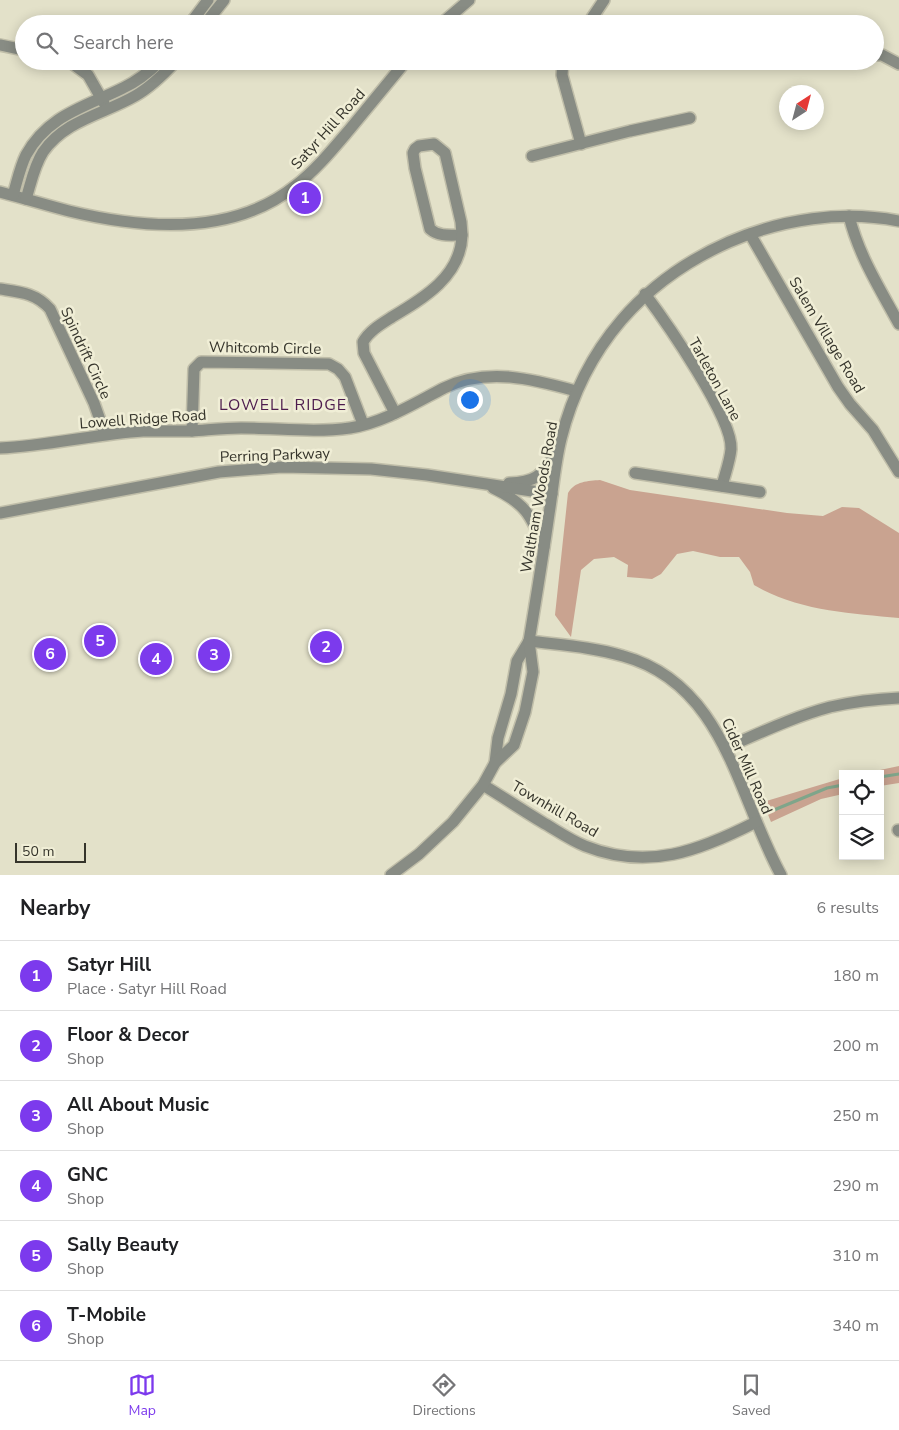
<!DOCTYPE html>
<html lang="en">
<head>
<meta charset="utf-8">
<style>
  body { margin:0; font-family:"Nunito Sans",sans-serif; background:#f6f6f6; color:#202124 }
  .controls { position:absolute; right:15px; bottom:15px; display:grid; overflow:hidden; border-radius:0px; box-shadow:0 2px 12px #0003 }
  .controls button { width:45px; height:45px; display:grid; place-items:center; padding:0; border:0; border-bottom:1px solid #e0e0e0; background:#fff; color:#202124; font:25px sans-serif }
  .compass { position:absolute; left:779px; top:85px; width:45px; height:45px; border-radius:50%; background:#fff; box-shadow:0 2px 12px #0003; rotate:36deg }
  .scale { position:absolute; left:15px; bottom:12px; width:71px; box-sizing:border-box; padding-left:5px; border:2px solid #35342b; border-top:0; font-size:14px; line-height:18px; white-space:nowrap; color:#35342b; -webkit-text-stroke:4px #f0eed6; paint-order:stroke }
  .you { position:absolute; left:469px; top:399px; width:18px; height:18px; margin:-12px; border:4px solid #fff; border-radius:50%; background:#1a73e8; box-shadow:0 0 0 8px #1a73e833 }
  .badge { display:grid; place-items:center; width:32px; height:32px; border-radius:50%; background:#7c3aed; color:#fff; font-size:16px; font-weight:700 }
  .pin { position:absolute; translate:-50% -50%; border:2px solid #fff; box-shadow:0 1px 5px #0006 }
  .list { margin:0; padding:0; list-style:none }
  h2 { display:flex; justify-content:space-between; align-items:center; height:65px; margin:0; padding:0 20px; font-size:21px }
  h2 small { font-size:16px; font-weight:400; color:#757577 }
  .list li { display:grid; grid-template-columns:32px 1fr auto; gap:15px; align-items:center; box-sizing:border-box; height:70px; padding:0 20px; border-top:1px solid #e0e0e0 }
  .list b { display:block; font-size:19px; white-space:nowrap }
  .list p { margin:0; font-size:16px; white-space:nowrap; color:#757577 }
  .list em { font-size:16px; font-style:normal; color:#757577 }
  .icon { flex:none; width:28px; height:28px; fill:none; stroke:currentColor; stroke-width:2; stroke-linecap:round; stroke-linejoin:round }
  .map { position:relative; flex:none; width:899px; height:875px; overflow:hidden }
  .search { position:absolute; background:#fff; box-shadow:0 2px 12px #0003; left:15px; right:15px; top:15px; height:55px; display:flex; align-items:center; gap:12px; box-sizing:border-box; padding:0 18px; border-radius:28px; color:#757577; font-size:19px }
  .sheet { height:485px; background:#fff }
  nav { display:flex; justify-content:space-around; align-items:center; box-sizing:border-box; height:70px; border-top:1px solid #e0e0e0; background:#fff; font-size:14px; color:#757577 }
  nav a { display:grid; justify-items:center; gap:2px }
  nav .on { color:#7c3aed }
  .map>svg:first-child { display:block }
</style>
</head>
<body>
<div class="map">
<svg width="899" height="875" viewBox="0 0 899 875">
  <rect width="100%" height="100%" fill="#e3e1c9"/>
  <g fill="#c9a390">
    <path d="M600,480L630,490L787,513L823,516L842,507L859,508L899,533V618C850,613 798,611 754,585L750,572L739,557H720L693,551L677,554L661,574L652,579L627,577L628,565L614,557L594,559L581,570L571,637L555,615L568,493C575,481 588,481 600,480Z"/>
    <path d="M899,766V783L880,786V774H861Z"/>
    <path d="M843,778V794L821,799L771,822L763,802Z"/>
  </g>
  <g fill="none" stroke-linecap="round" stroke-linejoin="round">
    <g stroke="#7fa58a" stroke-width="3">
      <path d="M880,777L899,774"/>
      <path d="M774,810L827,788L843,785"/>
    </g>
    <g stroke="#c0bea9" stroke-width="14">
      <g id="minor">
        <path d="M190,24L208,0"/>
        <path d="M205,24L224,0"/>
        <path d="M441,24L469,0"/>
        <path d="M588,24L604,0"/>
        <path d="M0,45L24,50"/>
        <path d="M875,55H882L899,64"/>
        <path d="M69,61L88,75L104,103"/>
        <path d="M563,61L562,75L581,144"/>
        <path d="M434,144L445,153L461,222L462,235C451,235 439,237 430,229L415,168L413,153L415,149L419,146Z"/>
        <path d="M532,156L630,131L690,118"/>
        <path d="M0,192C23,198 46,205 69,211C143,229 233,236 295,186C316,170 333,149 350,129C369,106 387,84 406,61"/>
        <path d="M13,195C17,182 20,167 26,155C48,115 85,107 123,88C136,82 149,72 160,61"/>
        <path d="M26,199C31,183 34,166 43,152C65,120 104,114 135,96C151,87 164,74 176,61"/>
        <path d="M849,216C859,256 879,287 899,324"/>
        <path d="M750,234L838,387L850,404L873,430L899,472"/>
        <path d="M0,289C20,292 36,293 50,309L94,403L105,434"/>
        <path d="M645,294C666,322 733,418 731,449C730,461 725,474 722,486"/>
        <path d="M395,413L364,353L363,342C369,331 381,324 392,317C424,298 461,276 462,235"/>
        <path d="M192,431L194,369L201,362L329,364L338,369L345,377L363,424"/>
        <path d="M0,448C48,446 95,434 143,431C159,431 175,431 192,431C208,430 224,428 241,428C277,428 314,433 350,428C383,423 415,403 444,388C487,367 533,379 576,391"/>
        <path d="M635,473L760,492"/>
        <path d="M509,483C538,482 541,475 557,452"/>
        <path d="M493,488C525,503 531,515 544,547"/>
        <path d="M0,513L219,472L282,467L371,469L427,475L552,494"/>
        <path d="M529,641C560,645 593,647 623,656C725,684 737,795 781,875"/>
        <path d="M725,748C760,733 793,717 830,707C852,702 876,699 899,698"/>
        <path d="M495,763L498,738L511,694L517,661L529,641"/>
        <path d="M483,785C503,797 522,810 542,822C556,830 570,840 585,846C648,871 699,851 756,822"/>
        <path d="M898,830L899,831"/>
        <path d="M391,875L419,854L453,822L483,785L495,763L514,745L525,712L533,672L529,641C536,599 543,556 549,514C553,489 555,463 561,439C584,347 643,280 729,242C782,219 842,210 899,221"/>
      </g>
    </g>
    <use href="#minor" stroke="#888c84" stroke-width="11"/>
  </g>
  <g text-anchor="middle" dominant-baseline="central" stroke-width="5" stroke-linejoin="round" paint-order="stroke">
    <g font-size="15" fill="#35342b" stroke="#f0eed6">
      <text transform="translate(328 129) rotate(-48)">Satyr Hill Road</text>
      <text transform="translate(827 335) rotate(59)">Salem Village Road</text>
      <text transform="translate(265 348) rotate(1)">Whitcomb Circle</text>
      <text transform="translate(86 353) rotate(65)">Spindrift Circle</text>
      <text transform="translate(715 379) rotate(61)">Tarleton Lane</text>
      <text transform="translate(143 419) rotate(-4)">Lowell Ridge Road</text>
      <text transform="translate(275 455) rotate(-2)">Perring Parkway</text>
      <text transform="translate(539 497) rotate(-80)">Waltham Woods Road</text>
      <text transform="translate(747 766) rotate(66)">Cider Mill Road</text>
      <text transform="translate(555 809) rotate(30)">Townhill Road</text>
    </g>
    <g font-size="16" letter-spacing="1" fill="#4d1c4d" stroke="#f0eed6">
      <text x="283" y="405">LOWELL RIDGE</text>
    </g>
  </g>
</svg>
<div class="controls">
<button><svg class="icon" aria-label="locate" viewBox="0 0 24 24"><circle cx="12" cy="12" r="6"/><path d="M12 2v4M12 18v4M2 12h4M18 12h4"/></svg></button>
<button><svg class="icon" aria-label="layers" viewBox="0 0 24 24"><path d="M12 4l9 5-9 5-9-5zM3 14l9 5 9-5"/></svg></button>
</div>
<svg class="compass" viewBox="-18 -18 36 36"><path d="M0-13l5 13h-10z" fill="#e53935"/><path d="M0 13l5-13h-10z" fill="#757577"/></svg>
<div class="scale">50 m</div>
<div class="you"></div>
<div class="pin badge" style="left:305px;top:198px">1</div>
<div class="pin badge" style="left:326px;top:647px">2</div>
<div class="pin badge" style="left:214px;top:655px">3</div>
<div class="pin badge" style="left:156px;top:659px">4</div>
<div class="pin badge" style="left:100px;top:641px">5</div>
<div class="pin badge" style="left:50px;top:654px">6</div>
<div class="search"><svg class="icon" aria-label="search" viewBox="0 0 24 24"><circle cx="10" cy="10" r="6"/><path d="M15 15l6 6"/></svg>Search here</div>
</div>
<section class="sheet">
<h2>Nearby<small>6 results</small></h2>
<ul class="list">
<li><span class="badge">1</span><div><b>Satyr Hill</b><p>Place · Satyr Hill Road</p></div><em>180 m</em></li>
<li><span class="badge">2</span><div><b>Floor &amp; Decor</b><p>Shop</p></div><em>200 m</em></li>
<li><span class="badge">3</span><div><b>All About Music</b><p>Shop</p></div><em>250 m</em></li>
<li><span class="badge">4</span><div><b>GNC</b><p>Shop</p></div><em>290 m</em></li>
<li><span class="badge">5</span><div><b>Sally Beauty</b><p>Shop</p></div><em>310 m</em></li>
<li><span class="badge">6</span><div><b>T-Mobile</b><p>Shop</p></div><em>340 m</em></li>
</ul>
</section>
<nav>
<a class="on"><svg class="icon" aria-label="map" viewBox="0 0 24 24"><path d="M3 6l6-2 6 2 6-2v14l-6 2-6-2-6 2zM9 4v14M15 6v14"/></svg>Map</a>
<a><svg class="icon" aria-label="directions" viewBox="0 0 24 24"><path d="M12 3l9 9-9 9-9-9zM9 14v-3h6M13 9l2 2-2 2"/></svg>Directions</a>
<a><svg class="icon" aria-label="saved" viewBox="0 0 24 24"><path d="M7 4h10v16l-5-4-5 4z"/></svg>Saved</a>
</nav>
</body>
</html>
